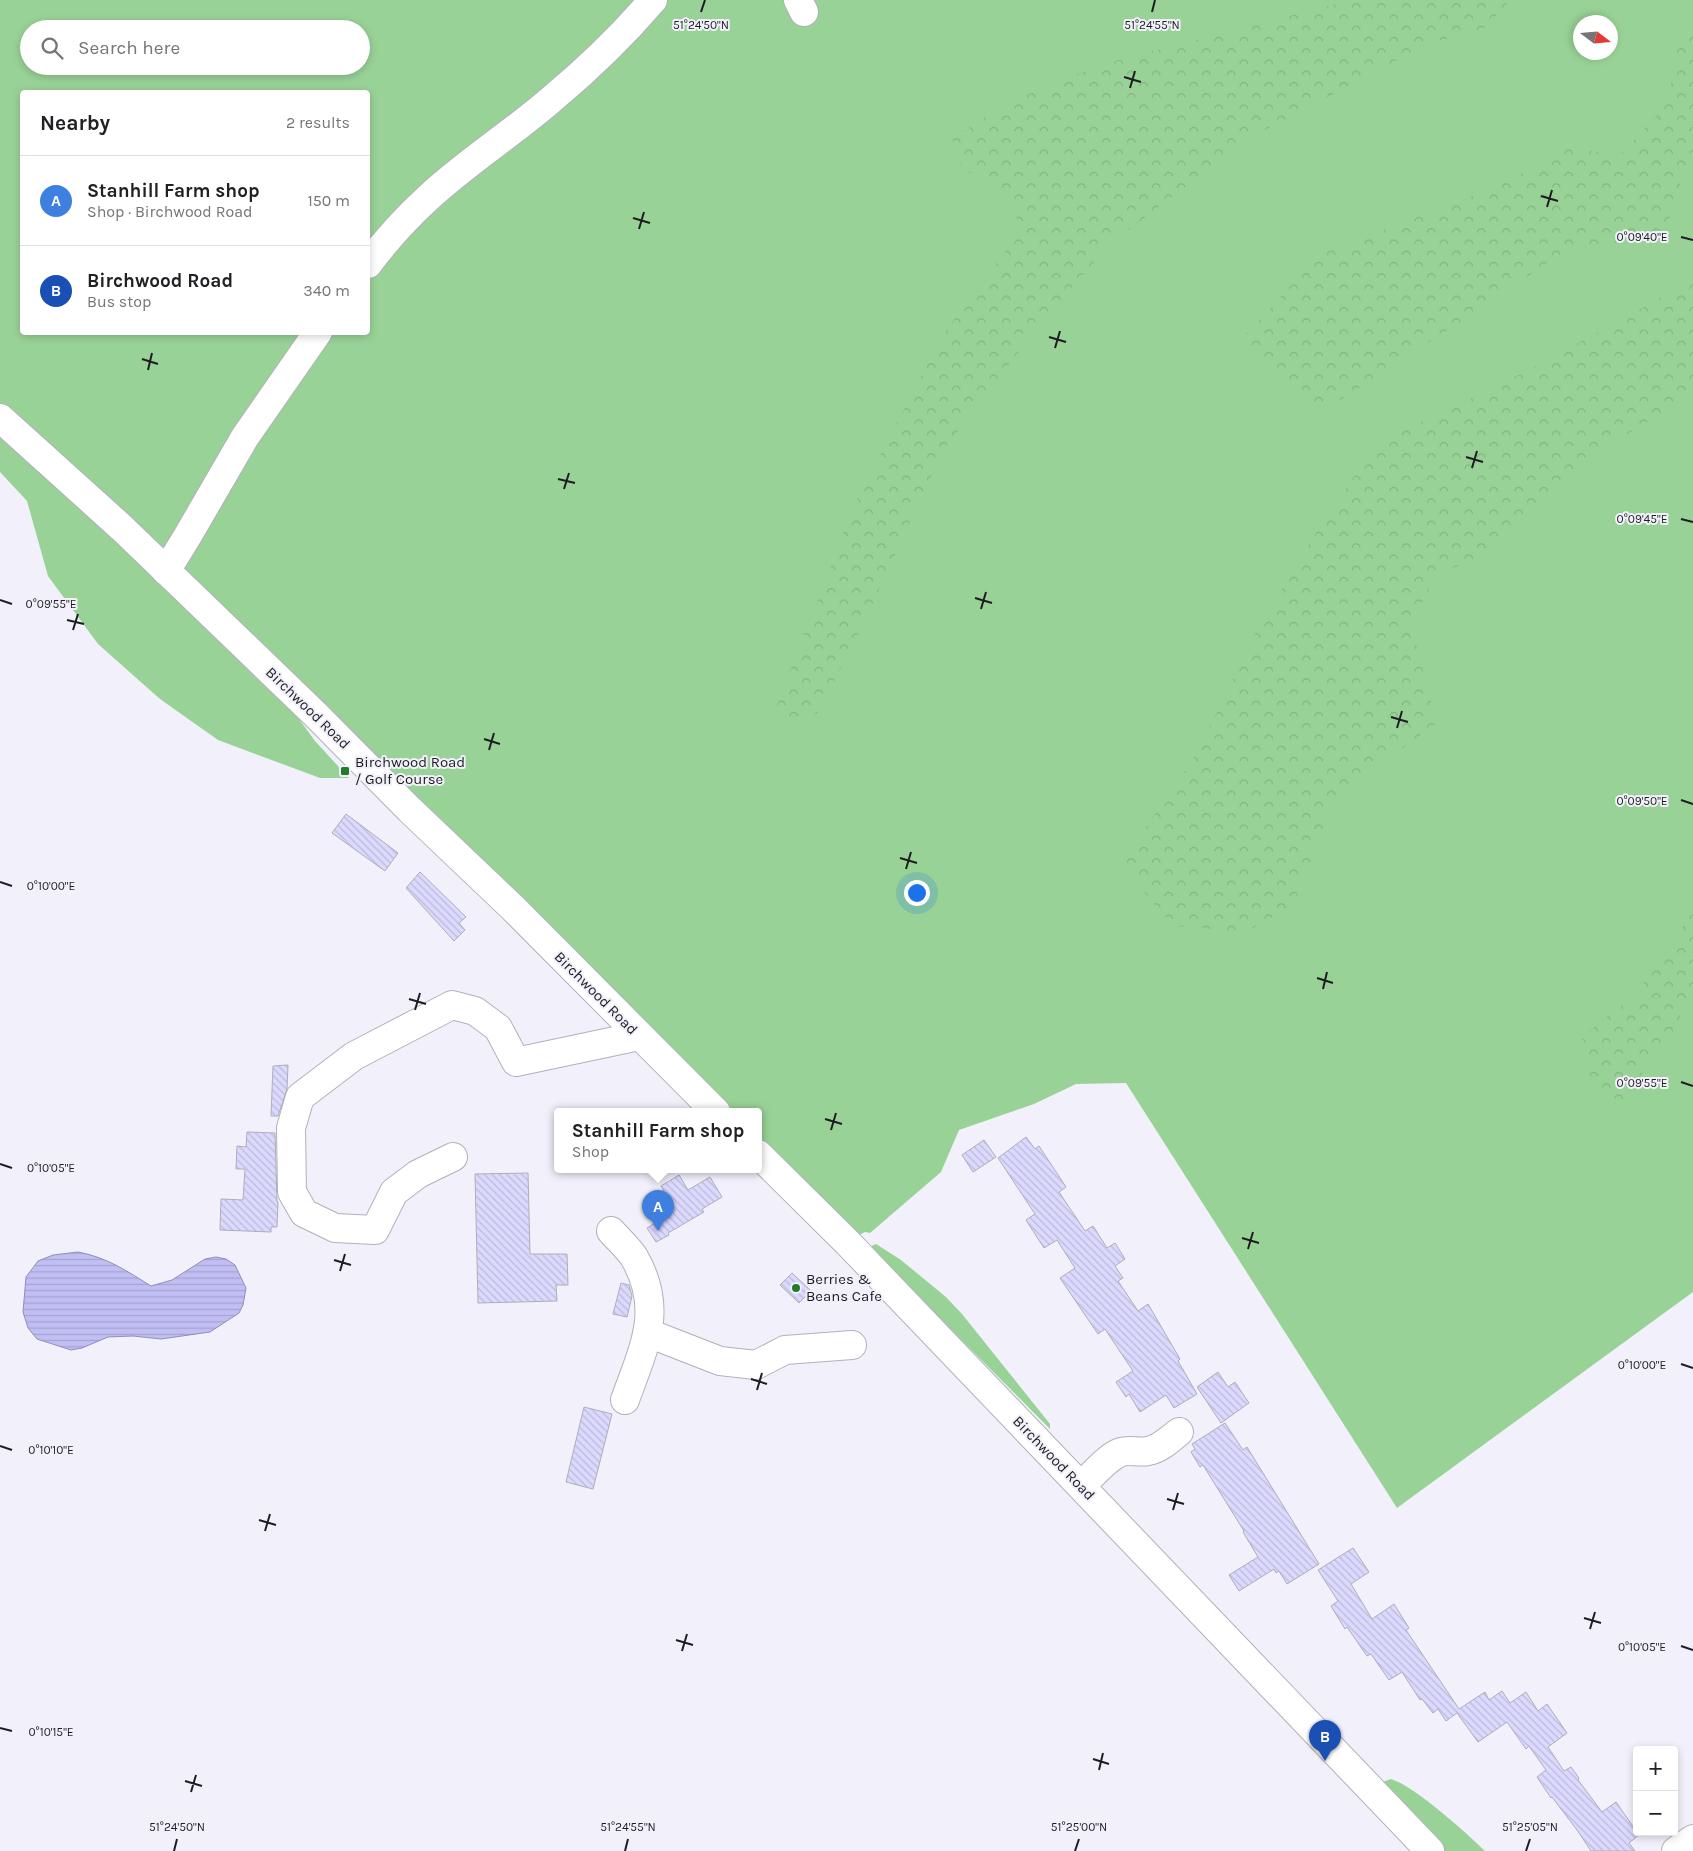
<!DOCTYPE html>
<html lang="en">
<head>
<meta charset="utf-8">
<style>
  body { margin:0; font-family:Karla,sans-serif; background:#f6f6f6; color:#202124 }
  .controls { position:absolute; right:15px; bottom:15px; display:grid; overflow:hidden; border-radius:5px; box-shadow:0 2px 8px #0003 }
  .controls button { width:45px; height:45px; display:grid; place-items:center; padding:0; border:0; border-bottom:1px solid #e0e0e0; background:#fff; color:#202124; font:25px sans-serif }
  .compass { position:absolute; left:1573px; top:15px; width:45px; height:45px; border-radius:50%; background:#fff; box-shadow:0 2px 8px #0003; rotate:106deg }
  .you { position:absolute; left:916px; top:892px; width:18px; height:18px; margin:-12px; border:4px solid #fff; border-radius:50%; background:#1a73e8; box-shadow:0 0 0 8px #1a73e833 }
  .badge { display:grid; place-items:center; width:32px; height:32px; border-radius:50%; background:#2563eb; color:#fff; font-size:16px; font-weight:700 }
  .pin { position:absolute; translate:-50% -41px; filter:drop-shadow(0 1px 2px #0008) }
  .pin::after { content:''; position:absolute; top:26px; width:18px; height:15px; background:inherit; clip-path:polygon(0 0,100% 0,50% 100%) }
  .popup { position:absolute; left:554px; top:1108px; width:208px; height:65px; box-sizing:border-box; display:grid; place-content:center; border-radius:5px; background:#fff; filter:drop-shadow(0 1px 4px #0005); font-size:16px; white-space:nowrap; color:#757577 }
  .popup b { font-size:19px; color:#202124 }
  .popup::after { content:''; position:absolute; left:50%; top:100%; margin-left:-10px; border:10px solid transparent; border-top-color:#fff }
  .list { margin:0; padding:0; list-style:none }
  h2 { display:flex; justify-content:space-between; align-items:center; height:65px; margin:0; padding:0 20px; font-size:21px }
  h2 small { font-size:16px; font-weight:400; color:#757577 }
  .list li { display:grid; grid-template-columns:32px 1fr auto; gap:15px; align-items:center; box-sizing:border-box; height:90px; padding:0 20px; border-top:1px solid #e0e0e0 }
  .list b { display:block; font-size:19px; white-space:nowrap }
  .list p { margin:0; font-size:16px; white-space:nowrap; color:#757577 }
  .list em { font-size:16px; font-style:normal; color:#757577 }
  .icon { flex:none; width:28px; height:28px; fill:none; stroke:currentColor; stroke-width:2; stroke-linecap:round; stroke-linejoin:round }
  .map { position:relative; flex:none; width:1693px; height:1851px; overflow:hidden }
  .search { position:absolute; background:#fff; box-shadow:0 2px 8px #0003; left:20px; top:20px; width:350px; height:55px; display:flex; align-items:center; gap:12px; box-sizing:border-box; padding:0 18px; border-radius:28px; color:#757577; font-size:19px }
  .panel { position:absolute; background:#fff; box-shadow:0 2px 8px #0003; left:20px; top:90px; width:350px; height:245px; border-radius:5px }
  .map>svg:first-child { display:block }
</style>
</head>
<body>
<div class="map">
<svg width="1693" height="1851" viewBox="0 0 1693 1851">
  <defs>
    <pattern id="forest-crowns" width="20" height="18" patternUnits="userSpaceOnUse" patternTransform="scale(1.25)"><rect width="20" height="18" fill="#99d297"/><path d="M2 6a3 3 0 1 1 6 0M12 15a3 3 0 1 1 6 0" fill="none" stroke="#83b482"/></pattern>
    <pattern id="water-rules" width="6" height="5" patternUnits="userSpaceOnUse" patternTransform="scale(1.25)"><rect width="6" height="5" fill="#c1bef4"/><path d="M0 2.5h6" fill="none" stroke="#a5a3d1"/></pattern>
    <pattern id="building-back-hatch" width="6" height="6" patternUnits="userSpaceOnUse" patternTransform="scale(1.25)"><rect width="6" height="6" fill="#dbd9fe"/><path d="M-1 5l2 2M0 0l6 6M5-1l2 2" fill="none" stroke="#bcbad9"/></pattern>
  </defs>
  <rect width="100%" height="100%" fill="#f2f1fb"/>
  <g fill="#99d297" fill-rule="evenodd">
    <path d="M0,0H1693V1292L1397,1508L1126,1083L1076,1084L1034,1104L959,1130L941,1172L870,1233L865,1232L848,1241L758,1152V1112H717L0,417ZM1580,22H1610V52H1580ZM29,29H361V66H29ZM22,92H368V332H22Z"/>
    <path d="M0,430L299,719L315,741L349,778H320L218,740L160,699L98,644L48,576L27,501L0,472Z"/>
    <path d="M876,1244L901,1260L946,1297L962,1314L1050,1424V1429L869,1247Z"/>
    <path d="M1391,1779C1416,1787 1465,1832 1485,1851H1431L1380,1783Z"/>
  </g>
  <g fill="url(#forest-crowns)">
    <path d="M1351,0H1510L1485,28L1428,44L1263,131L1217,163L1111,243L1041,323L944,449L854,644L817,714L786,723L777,705L854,505L944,333L1008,248L1019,210L980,176L962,170L952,139L1006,104L1099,65Z"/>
    <path d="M1679,31L1693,32V159L1690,152L1664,235L1565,251L1471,315L1322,412L1240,341L1319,255L1501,185L1567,148L1620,155L1668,103Z"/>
    <path d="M1693,280V390L1662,413L1580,463L1487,558L1438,572L1411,624L1437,723L1333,800L1294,905L1246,932L1173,926L1120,864L1196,755L1258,628L1329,512L1378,443L1531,369Z"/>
    <path d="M1693,909V999L1680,1013L1681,1025L1648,1058L1637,1085L1624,1101L1603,1094L1589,1074L1582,1037C1600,1023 1617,1006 1638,996L1656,954L1675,946L1690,910Z"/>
  </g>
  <path fill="url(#water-rules)" stroke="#908eb5" d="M78,1252C106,1257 127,1271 151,1286L172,1280L205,1259L216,1257L226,1259L235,1265L246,1288L243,1305L239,1313L210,1332L161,1339L133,1336L108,1337L82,1348L71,1350L37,1339L28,1328L23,1312L26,1277L38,1261L53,1255Z"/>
  <g fill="url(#building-back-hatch)" stroke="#aeaeb8">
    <path d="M346,814L398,853L385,871L332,833Z"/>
    <path d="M420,872L466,917L459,923L465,930L454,941L406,888Z"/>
    <path d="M288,1065L287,1089L278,1116H271L273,1066Z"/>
    <path d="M247,1132L275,1133L277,1202H278L277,1227H271V1232L220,1230L221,1199L243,1200L245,1169H236L237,1146L246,1147Z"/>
    <path d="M1026,1137L1035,1149L1039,1146L1066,1187L1059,1192L1085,1231L1093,1226L1107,1248L1115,1243L1125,1259L1115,1266L1123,1278L1118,1281L1138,1311L1148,1304L1180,1359L1178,1361L1197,1394L1174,1408L1166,1395L1140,1412L1129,1394L1126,1397L1116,1382L1133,1371L1105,1329L1098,1334L1060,1278L1075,1268L1057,1240L1044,1248L1026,1220L1035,1214L998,1158Z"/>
    <path d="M984,1140L996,1157L973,1172L962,1155Z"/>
    <path d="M528,1173L530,1254H567L568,1285H556L557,1301L478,1303L475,1174Z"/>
    <path d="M679,1175L688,1190L710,1177L722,1197L702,1209L704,1212L668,1233L669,1235L656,1242L647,1228L675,1211L661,1186Z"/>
    <path d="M792,1273L811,1291L799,1303L780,1285Z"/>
    <path d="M621,1283L629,1285L632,1296L627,1317L613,1314Z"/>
    <path d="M1218,1372L1228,1387L1235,1382L1249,1403L1221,1423L1197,1387Z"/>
    <path d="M584,1407L612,1414L593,1489L566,1482Z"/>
    <path d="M1225,1423L1243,1450L1247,1447L1319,1564L1287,1584L1279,1571L1276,1573L1274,1569L1239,1591L1229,1575L1258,1557L1243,1532L1244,1531L1203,1465L1200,1467L1191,1452L1195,1449L1192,1444Z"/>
    <path d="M1353,1548L1369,1572L1351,1584L1372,1619L1394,1604L1409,1628L1406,1630L1459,1709L1485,1692L1489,1700L1502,1691L1510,1703L1526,1692L1538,1711L1547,1704L1567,1733L1548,1747L1564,1771L1571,1767L1579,1778L1578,1780L1602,1812L1616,1802L1639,1835L1629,1843L1635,1851H1591L1577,1830L1552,1797L1551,1798L1537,1777L1546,1770L1529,1746L1526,1749L1507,1722L1478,1742L1457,1713L1446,1721L1438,1709L1433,1713L1422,1699L1420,1700L1402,1672L1389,1680L1371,1654L1367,1656L1347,1627L1345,1629L1331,1606L1338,1601L1318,1570Z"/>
  </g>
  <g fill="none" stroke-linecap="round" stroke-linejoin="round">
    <g stroke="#b1b1ba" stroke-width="30">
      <g id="minor">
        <path d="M798,0L804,12"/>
        <path d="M368,264C386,240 406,218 429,197C468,161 513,133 553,98C589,68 623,35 653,0"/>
        <path d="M0,418L122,528L316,715L410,810L512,907L716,1112"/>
        <path d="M166,571L187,537L245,437L318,332"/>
        <path d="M758,1154L847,1242L1430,1851"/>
        <path d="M453,1157L418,1174L394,1192L375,1230L335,1228L304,1213L292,1192L291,1128L300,1097L354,1056L452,1005L475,1011L498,1028L516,1062L639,1036"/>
        <path d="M611,1231C618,1239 628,1248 634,1257C665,1310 643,1349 625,1400"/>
        <path d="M648,1333L720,1361L756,1365L785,1350L852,1345"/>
        <path d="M1081,1486C1092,1476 1107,1457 1121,1452C1130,1449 1139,1453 1148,1451C1160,1449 1170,1439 1179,1432"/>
        <path d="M1676,1851L1693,1839"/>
      </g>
    </g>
    <use href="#minor" stroke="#fff" stroke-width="28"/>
  </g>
  <path fill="none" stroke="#1e1e22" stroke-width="2" d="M701,12L705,0M1152,12L1155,0M1124,77L1141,82M1130,88L1135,71M1541,196L1558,201M1547,207L1552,190M633,218L650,223M639,229L644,212M1681,237L1693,240M1049,337L1066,342M1055,348L1060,331M142,359L158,364M148,370L152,353M1466,457L1483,462M1472,468L1477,451M558,479L575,483M564,489L569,473M1681,519L1693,522M975,598L992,603M0,600L12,604M981,609L986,592M67,620L84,624M73,630L78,614M1391,717L1408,722M1397,728L1402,711M484,739L500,744M489,750L494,733M1681,800L1693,804M900,858L917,863M906,869L911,852M0,882L12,886M1317,978L1333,983M1323,989L1327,972M409,999L426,1004M415,1010L420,993M1681,1082L1693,1086M825,1119L842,1124M831,1130L836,1113M0,1164L12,1168M1242,1238L1259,1243M1248,1249L1253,1232M334,1260L351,1265M340,1271L345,1254M1681,1364L1693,1368M751,1379L767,1384M757,1390L762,1373M0,1446L12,1450M1167,1499L1184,1504M1173,1510L1178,1493M259,1520L276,1525M265,1531L270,1514M1584,1618L1601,1623M1590,1629L1595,1612M676,1640L693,1645M1681,1646L1693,1650M682,1651L687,1634M0,1728L12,1731M1093,1759L1109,1764M1099,1770L1103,1753M185,1781L202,1786M191,1792L196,1775M174,1851L177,1839M625,1851L628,1839M1075,1851L1079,1839M1526,1851L1530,1839"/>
  <g fill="#247b28" stroke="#f2f1fb" stroke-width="2">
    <rect x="340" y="766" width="10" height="10" rx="2.5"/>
    <circle cx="796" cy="1288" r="5"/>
  </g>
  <g text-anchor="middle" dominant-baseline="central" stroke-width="4" stroke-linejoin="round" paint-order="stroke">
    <g font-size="15" fill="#1e1e22" stroke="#f2f1fb">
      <text transform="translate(308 708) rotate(44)">Birchwood Road</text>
      <text transform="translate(596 993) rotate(45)">Birchwood Road</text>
      <text transform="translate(1054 1458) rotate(46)">Birchwood Road</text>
    </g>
    <g font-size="15" fill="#1e1e22" stroke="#f2f1fb" text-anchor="start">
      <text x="355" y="762">Birchwood Road<tspan x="355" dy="17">/ Golf Course</tspan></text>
      <text x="806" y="1279">Berries &amp;<tspan x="806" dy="17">Beans Cafe</tspan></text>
    </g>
  </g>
  <g font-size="12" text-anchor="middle" fill="#1e1e22" stroke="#f2f1fb" stroke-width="4" stroke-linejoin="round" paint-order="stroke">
    <text x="701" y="29">51°24'50"N</text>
    <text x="1152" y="29">51°24'55"N</text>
    <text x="1642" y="241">0°09'40"E</text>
    <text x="1642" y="523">0°09'45"E</text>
    <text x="51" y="608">0°09'55"E</text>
    <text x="1642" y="805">0°09'50"E</text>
    <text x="51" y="890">0°10'00"E</text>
    <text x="1642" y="1087">0°09'55"E</text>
    <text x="51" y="1172">0°10'05"E</text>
    <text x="1642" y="1369">0°10'00"E</text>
    <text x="51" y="1454">0°10'10"E</text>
    <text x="1642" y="1651">0°10'05"E</text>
    <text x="51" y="1736">0°10'15"E</text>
    <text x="177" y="1831">51°24'50"N</text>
    <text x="628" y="1831">51°24'55"N</text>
    <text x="1079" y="1831">51°25'00"N</text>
    <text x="1530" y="1831">51°25'05"N</text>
  </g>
</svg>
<div class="controls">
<button>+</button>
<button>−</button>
</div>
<svg class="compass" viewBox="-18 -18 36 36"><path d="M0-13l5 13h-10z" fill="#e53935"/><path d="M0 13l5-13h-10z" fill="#757577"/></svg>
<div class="you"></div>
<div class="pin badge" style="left:658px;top:1231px;background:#3f7fe0">A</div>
<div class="popup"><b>Stanhill Farm shop</b>Shop</div>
<div class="pin badge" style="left:1325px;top:1761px;background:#1a4fb4">B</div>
<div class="search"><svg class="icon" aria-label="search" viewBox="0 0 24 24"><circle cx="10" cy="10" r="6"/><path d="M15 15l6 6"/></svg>Search here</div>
<section class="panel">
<h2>Nearby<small>2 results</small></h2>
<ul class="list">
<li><span class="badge" style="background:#3f7fe0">A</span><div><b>Stanhill Farm shop</b><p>Shop · Birchwood Road</p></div><em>150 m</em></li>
<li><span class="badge" style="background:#1a4fb4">B</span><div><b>Birchwood Road</b><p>Bus stop</p></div><em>340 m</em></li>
</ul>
</section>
</div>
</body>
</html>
